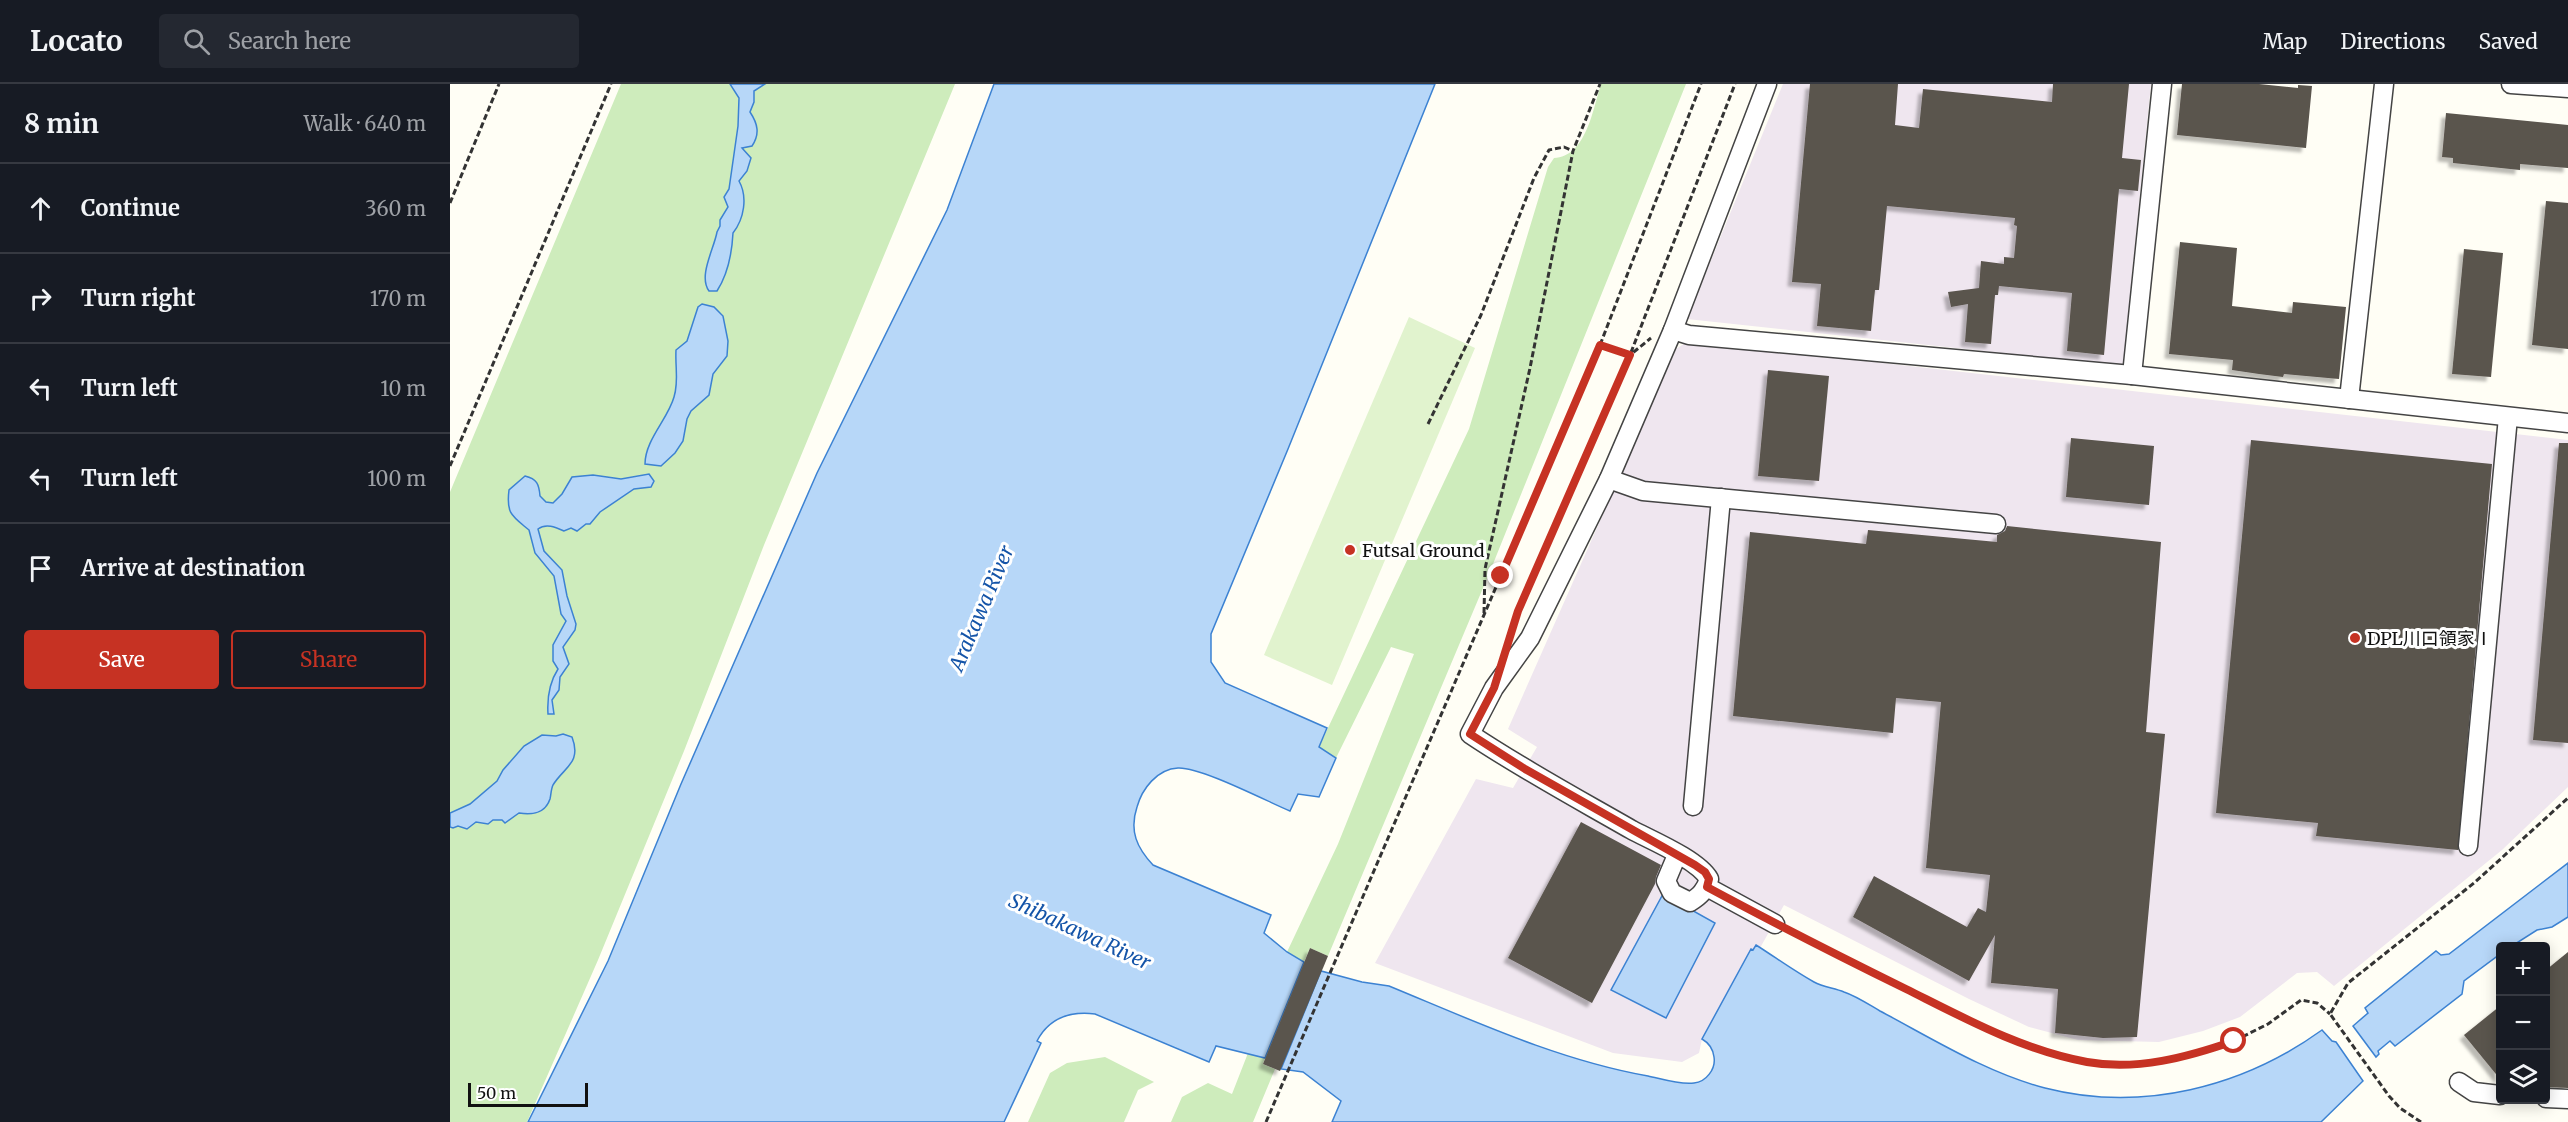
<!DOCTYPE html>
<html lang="en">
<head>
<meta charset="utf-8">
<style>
  body { margin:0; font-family:Merriweather,"Noto Sans JP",serif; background:#242831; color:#f1f3f6 }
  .controls { position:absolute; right:18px; bottom:18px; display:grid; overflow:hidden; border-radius:6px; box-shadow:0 3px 15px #0003 }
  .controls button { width:54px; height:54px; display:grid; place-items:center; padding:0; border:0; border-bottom:2px solid #363941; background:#171b24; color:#f1f3f6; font:30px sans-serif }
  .scale { position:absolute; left:18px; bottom:15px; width:120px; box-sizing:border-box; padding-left:6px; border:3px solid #111; border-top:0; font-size:16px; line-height:21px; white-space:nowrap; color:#111; -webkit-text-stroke:4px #fff; paint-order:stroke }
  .stop { position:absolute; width:18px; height:18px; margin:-14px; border:4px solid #c63223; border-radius:50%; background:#fff }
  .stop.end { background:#c63223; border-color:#fff; box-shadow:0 2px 6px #0008 }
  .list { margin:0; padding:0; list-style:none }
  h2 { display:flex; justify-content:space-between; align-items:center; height:78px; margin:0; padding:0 24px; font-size:26px }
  h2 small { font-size:20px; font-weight:400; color:#9ea1a6 }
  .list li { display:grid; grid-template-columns:39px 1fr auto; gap:18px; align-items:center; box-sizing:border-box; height:90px; padding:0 24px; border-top:2px solid #363941 }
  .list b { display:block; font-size:22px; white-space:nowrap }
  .list em { font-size:20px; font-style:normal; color:#9ea1a6 }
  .actions { display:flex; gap:12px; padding:18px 24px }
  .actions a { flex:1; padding:14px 0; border:2px solid #c63223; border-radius:6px; text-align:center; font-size:21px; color:#c63223 }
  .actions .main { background:#c63223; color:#fff }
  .icon { flex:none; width:33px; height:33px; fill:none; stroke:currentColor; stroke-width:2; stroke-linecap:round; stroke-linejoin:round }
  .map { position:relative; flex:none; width:2118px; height:1038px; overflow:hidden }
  header { display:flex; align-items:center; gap:36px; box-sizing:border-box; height:84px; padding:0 30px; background:#171b24; border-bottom:2px solid #363941 }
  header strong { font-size:28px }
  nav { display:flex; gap:33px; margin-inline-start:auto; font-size:21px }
  .search { width:420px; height:54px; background:#242831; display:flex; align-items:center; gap:15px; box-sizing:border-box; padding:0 21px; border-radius:6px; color:#9ea1a6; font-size:22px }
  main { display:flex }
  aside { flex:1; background:#171b24 }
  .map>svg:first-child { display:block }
</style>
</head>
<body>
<header>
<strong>Locato</strong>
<div class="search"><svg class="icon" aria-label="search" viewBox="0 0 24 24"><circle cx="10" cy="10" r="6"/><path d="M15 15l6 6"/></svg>Search here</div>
<nav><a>Map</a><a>Directions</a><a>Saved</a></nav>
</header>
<main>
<aside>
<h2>8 min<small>Walk · 640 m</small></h2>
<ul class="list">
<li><svg class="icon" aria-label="ahead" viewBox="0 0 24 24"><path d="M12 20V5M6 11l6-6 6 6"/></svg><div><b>Continue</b></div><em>360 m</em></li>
<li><svg class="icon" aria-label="right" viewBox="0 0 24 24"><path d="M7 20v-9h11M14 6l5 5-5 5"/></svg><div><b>Turn right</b></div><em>170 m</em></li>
<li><svg class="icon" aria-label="left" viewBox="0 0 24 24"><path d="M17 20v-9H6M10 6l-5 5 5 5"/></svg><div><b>Turn left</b></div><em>10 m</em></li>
<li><svg class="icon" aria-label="left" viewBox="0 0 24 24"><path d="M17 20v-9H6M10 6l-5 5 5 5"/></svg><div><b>Turn left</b></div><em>100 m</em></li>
<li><svg class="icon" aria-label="arrive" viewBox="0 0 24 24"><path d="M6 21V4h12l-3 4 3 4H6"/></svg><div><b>Arrive at destination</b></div></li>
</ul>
<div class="actions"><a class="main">Save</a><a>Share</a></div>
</aside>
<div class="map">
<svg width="2118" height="1038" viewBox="0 0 2118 1038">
  <defs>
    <filter id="shadow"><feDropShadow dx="-4.5" dy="4.5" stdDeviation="1.5" flood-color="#0004"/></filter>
  </defs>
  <rect width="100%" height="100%" fill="#fffef5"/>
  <g fill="#efe6ef">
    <path d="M1333,0H1701L1673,282L1237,235Z"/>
    <path d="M1238,257L2118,356V703L2052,766L1884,902L1867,888L1847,889L1790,933L1753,947L1709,958L1628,956L1579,943L1519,915L1334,821L1310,864L1306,861L1303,866L1301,865L1252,955L1249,969L1232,978L1163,969L925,879L1026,695L1063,704L1087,663L1058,645L1226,265Z"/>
  </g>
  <g fill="#ceecbc">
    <path d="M171,0H505L314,461L234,667L148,876L77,1038H0V408Z"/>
    <path d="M1151,0H1236L1041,485L878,872L860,864L854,878L837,868L888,760L964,570L941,563L886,674L869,663L1019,345L1098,83L1104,74C1136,73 1143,25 1151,0Z"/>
    <path d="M798,969L815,974L813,980L825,985L803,1038H721L732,1013L758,999L782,1010Z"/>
    <path d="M655,973L704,998L688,1006L674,1038H578L600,989L617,979Z"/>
  </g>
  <path fill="#e1f3ce" d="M959,233L1025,264L882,601L814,571Z"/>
  <g fill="#b7d7f8" stroke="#3c82d2" stroke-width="1.5">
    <path d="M280,0H315L304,7V18L300,28C308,40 310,50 302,62L292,64L301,74L297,87L289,97C298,113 294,135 283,149C282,168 278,190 267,207H259C248,192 264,165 267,148L270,142V136L278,123L274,113L279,105L288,42L289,14Z"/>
    <path d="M544,0H985L838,365L761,550V578L775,599L877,644L869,663L886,674L869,713L848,710L840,727C816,717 751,683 728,684C707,685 692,705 687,723C679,747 687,764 703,781L821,831L814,849L837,868L854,878L815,974L766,962L759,978L645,930C620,927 599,934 587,957L591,959L554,1038H78L158,877L231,700L367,389L497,126Z"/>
    <path d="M252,220L264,223L273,232L278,257L277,272L263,290L259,311L241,327L237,335L233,357L225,369L211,382L195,380C195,356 218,335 224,313C229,297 225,283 226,266L237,257L248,223Z"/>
    <path d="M199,390L204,397L201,403L184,405L150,428L140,440H136L127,447L121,444L114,447C105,443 96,439 88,445L94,467L112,486L117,512L126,540L125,546L113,563L119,580L110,593L109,606L102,616L104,630H98C97,614 99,599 108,585L103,577V561L116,537L111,530L104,492L85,469L79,446C62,432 56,430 59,406L75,392C87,395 89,400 90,412L96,418L103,419L112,410L122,393L143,391L171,395Z"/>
    <path d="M113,650L122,653C132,679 114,683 103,701C101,705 101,711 100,715C95,730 82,731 69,729L55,739L52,736H43L38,740L26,738L17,745L8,742L3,744L0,743V729L20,720L47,697L53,686L74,662L92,651L106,652Z"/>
    <path d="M2118,779V833L2102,843L2087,846L2062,862H2050V870L2014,897L2012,910L1945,962L1940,957L1928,967L1929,970L1926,973L1903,942L1918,929L1915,924L1986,867L1991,871L1999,870Z"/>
    <path d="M1213,810L1265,839L1216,934L1161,906Z"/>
    <path d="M1306,861C1325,873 1344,887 1364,898C1373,903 1384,904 1394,908C1406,912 1418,920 1430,927C1483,955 1537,989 1595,1004C1692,1029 1793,1003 1872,946L1882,957L1886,958L1913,997L1871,1038H882L891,1017L853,988L831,985L871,887L912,898L939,902C1024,937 1108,976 1198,992C1212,995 1230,1001 1244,999C1256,998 1266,985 1264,973C1263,965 1259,959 1252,955L1301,865L1303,866Z"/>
  </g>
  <g fill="#5a544d" filter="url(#shadow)">
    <path d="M1360,0H1448L1445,41L1469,44L1473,5L1602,18L1603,0H1679L1672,74L1691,76L1688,107L1669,105L1654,271L1617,267L1622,209L1549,202L1548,211H1545L1541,260L1515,258L1518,220L1501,223L1498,208L1529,204L1531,177L1554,180V173L1564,174L1567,142L1564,141L1565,134L1437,122L1429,206H1425L1421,247L1367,242L1371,200L1342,198Z"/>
    <path d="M1732,0H1809L1848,4V1L1862,2L1856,64L1727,51Z"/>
    <path d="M1996,29L2118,41V84L2070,80V86L2003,79V74L1992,73Z"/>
    <path d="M2096,117L2118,119V265L2082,261Z"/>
    <path d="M1730,158L1787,164L1782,222L1842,229L1843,218L1896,223L1889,295L1834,290L1833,293L1809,290L1782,286L1783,276L1719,270Z"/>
    <path d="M2014,165L2053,169L2041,293L2002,290Z"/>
    <path d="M1318,286L1379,292L1369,397L1308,392Z"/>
    <path d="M1621,354L1704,362L1699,421L1616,413Z"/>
    <path d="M1801,356L2042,380L2008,766L1866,752L1868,739L1766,729Z"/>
    <path d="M2109,359H2118V659L2083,656Z"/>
    <path d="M1557,442L1711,458L1696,648L1715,650L1687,953L1653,954L1605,949L1608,905L1541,899L1545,851L1519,897L1403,833L1424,792L1517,843L1528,824L1536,828L1540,791L1476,784L1491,618L1446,614L1443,649L1283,632L1300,448L1416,460L1418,446L1547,458V451L1555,447Z"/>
    <path d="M1131,738L1211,781L1206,793L1205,800L1142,919L1058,874Z"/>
    <path d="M860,864L878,872L830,987L813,980Z"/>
    <path d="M2118,868V1004L2096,1003V886Z"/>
    <path d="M2050,922V995L2014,951Z"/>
  </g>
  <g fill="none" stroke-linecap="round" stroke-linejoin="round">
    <g stroke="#444" stroke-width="21">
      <g id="minor">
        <path d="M2061,0L2118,4"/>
        <path d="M1223,246L1239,251L1682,291L2118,339"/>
        <path d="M1682,291L1712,0"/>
        <path d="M1899,315L1934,0"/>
        <path d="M1159,395L1193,407L1546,440"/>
        <path d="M1243,722L1271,414"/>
        <path d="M2018,762L2058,333"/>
        <path d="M1227,771L1216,797L1222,809L1240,818C1250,812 1255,807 1259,795C1248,776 1203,757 1182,746C1128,715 1072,685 1020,650L1044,604L1080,554L1159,395L1223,246L1317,0"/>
        <path d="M1257,803L1325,840"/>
        <path d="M2009,998L2024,1008L2050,1011"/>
        <path d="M2096,1014L2118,1015"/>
      </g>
    </g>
    <g stroke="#333" stroke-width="3" stroke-dasharray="6 3" stroke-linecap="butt">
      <path d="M0,119L49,0"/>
      <path d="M1150,261L1180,271L1201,254"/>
      <path d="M978,340L1031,231L1084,94L1099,66L1114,63L1123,67"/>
      <path d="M0,382L161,0"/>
      <path d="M1034,529L1035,485L1080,284L1123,67L1150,0"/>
      <path d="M1061,550L1068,527L1180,271L1285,0"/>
      <path d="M1339,847L1561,956L1638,978L1668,980L1702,979L1754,967L1784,957L1818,940L1851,916L1867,919L1880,930"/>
      <path d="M816,1038L1150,261L1251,0"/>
      <path d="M1971,1038L1950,1024L1939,1012L1880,930L1898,899L2024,799L2118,714"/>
    </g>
    <use href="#minor" stroke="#fff" stroke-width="18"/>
  </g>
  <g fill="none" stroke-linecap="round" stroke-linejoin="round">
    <path stroke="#c63223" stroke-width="8" d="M1051,492L1150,261L1180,271L1068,527L1044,604L1020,650L1075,685L1245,781L1255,788L1259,795L1257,803C1322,838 1389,872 1456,905C1514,934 1572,966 1637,978C1687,987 1738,973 1784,957"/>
  </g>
  <g fill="#c63223" stroke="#fff" stroke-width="2">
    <circle cx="900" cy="466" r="6"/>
    <circle cx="1905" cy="554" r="6"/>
  </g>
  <g text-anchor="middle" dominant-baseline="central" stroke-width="6" stroke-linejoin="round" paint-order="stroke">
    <g font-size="18" fill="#111" stroke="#fff" text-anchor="start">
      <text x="912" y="466">Futsal Ground</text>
      <text x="1917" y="554">DPL川口領家Ⅰ</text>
    </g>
    <g font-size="20" font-style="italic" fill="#1454a8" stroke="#fff">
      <text transform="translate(531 524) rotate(-67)">Arakawa River</text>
      <text transform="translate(630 847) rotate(25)">Shibakawa River</text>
    </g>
  </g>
</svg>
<div class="controls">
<button>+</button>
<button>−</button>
<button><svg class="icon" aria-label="layers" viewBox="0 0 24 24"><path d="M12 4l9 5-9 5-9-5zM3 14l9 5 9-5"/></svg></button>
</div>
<div class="scale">50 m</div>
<div class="stop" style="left:1784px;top:957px"></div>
<div class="stop end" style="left:1051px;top:492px"></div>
</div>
</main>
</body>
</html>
